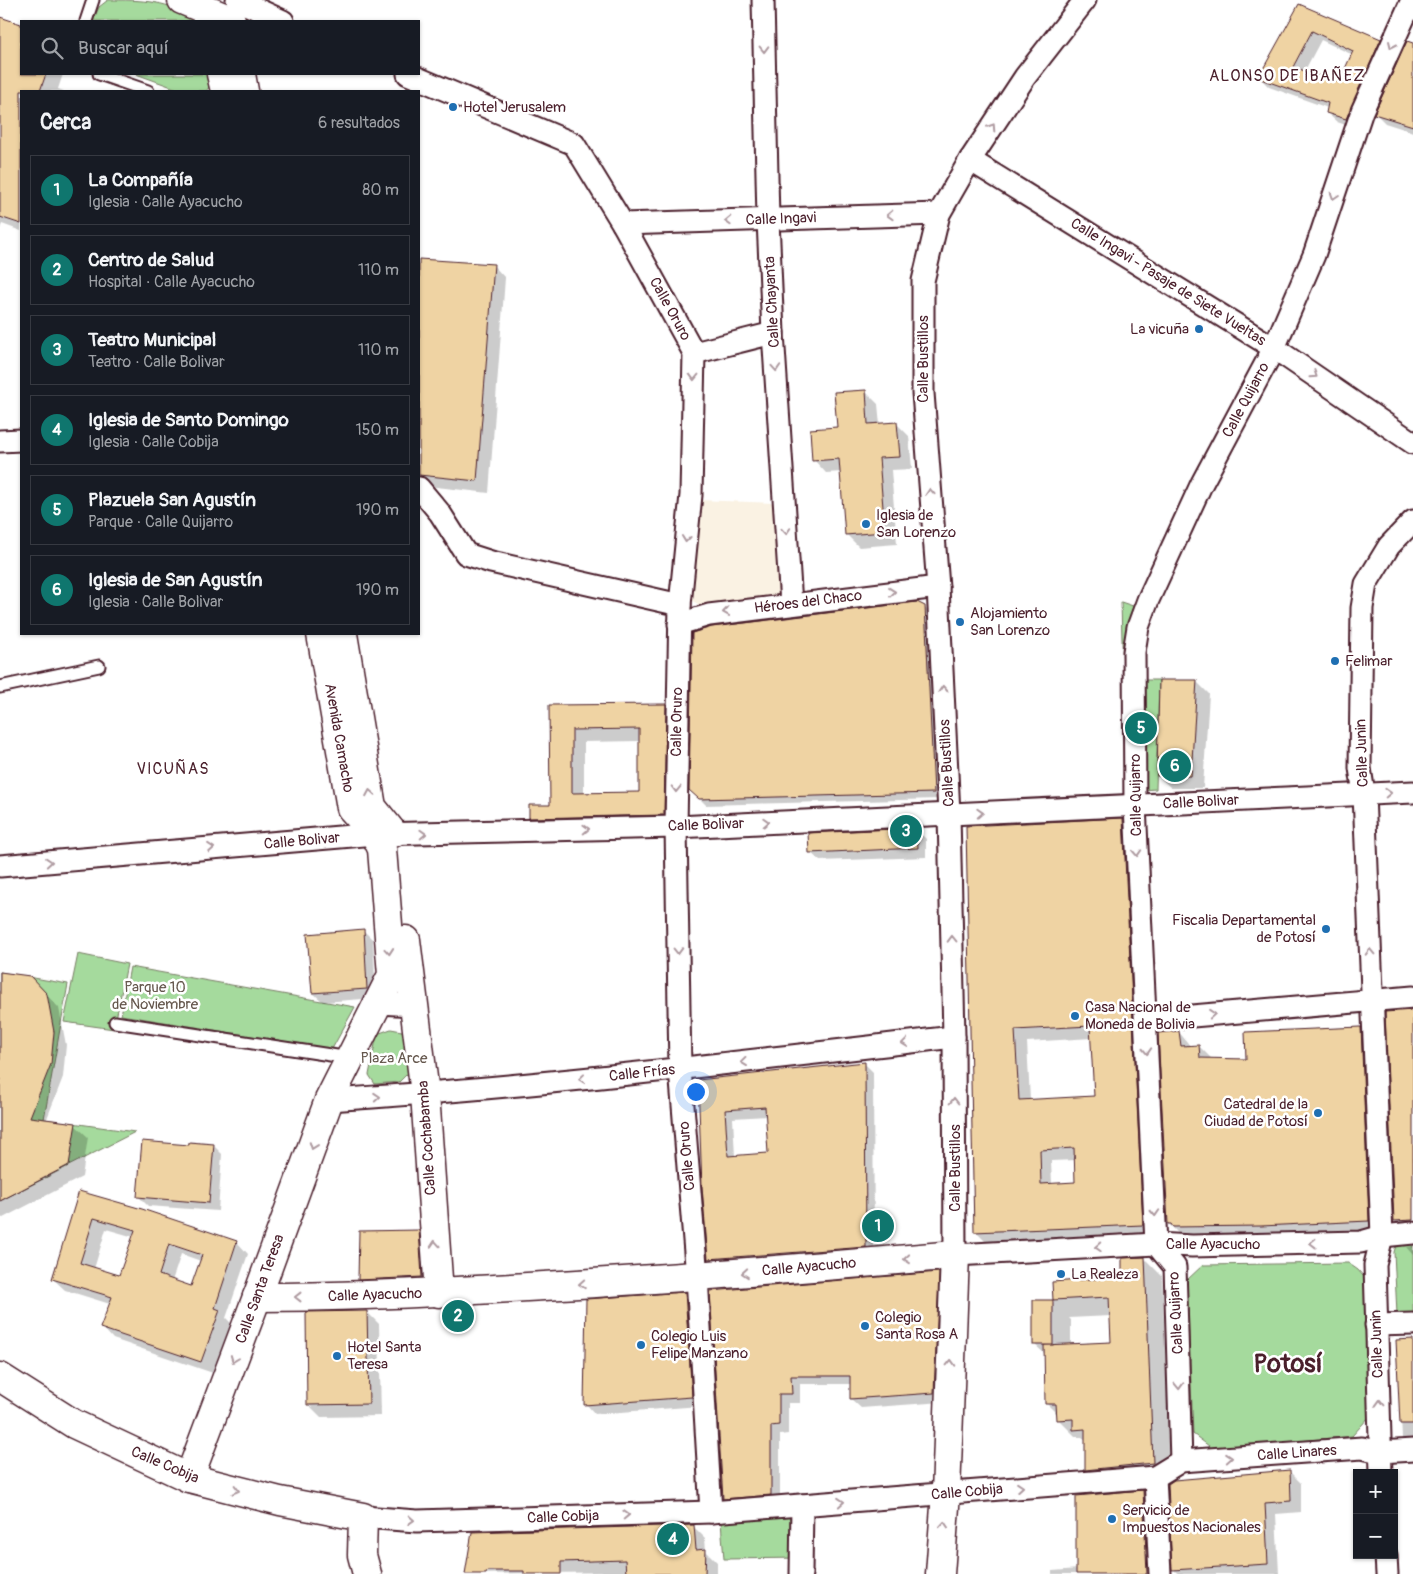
<!DOCTYPE html>
<html lang="es">
<head>
<meta charset="utf-8">
<style>
  body { margin:0; font-family:Pangolin,sans-serif; background:#20242c; color:#f1f3f6 }
  .controls { position:absolute; right:15px; bottom:15px; display:grid; overflow:hidden; border-radius:0px; box-shadow:0 1px 4px #0004 }
  .controls button { width:45px; height:45px; display:grid; place-items:center; padding:0; border:0; border-bottom:1px solid #363941; background:#171b24; color:#f1f3f6; font:25px sans-serif }
  .you { position:absolute; left:695px; top:1091px; width:18px; height:18px; margin:-12px; border:4px solid #fff; border-radius:50%; background:#1a73e8; box-shadow:0 0 0 8px #1a73e833 }
  .badge { display:grid; place-items:center; width:32px; height:32px; border-radius:50%; background:#0f766e; color:#fff; font-size:16px; font-weight:700 }
  .pin { position:absolute; translate:-50% -50%; border:2px solid #fff; box-shadow:0 1px 5px #0006 }
  .list { margin:0; padding:0; list-style:none }
  h2 { display:flex; justify-content:space-between; align-items:center; height:65px; margin:0; padding:0 20px; font-size:21px }
  h2 small { font-size:16px; font-weight:400; color:#9ea1a6 }
  .list li { display:grid; grid-template-columns:32px 1fr auto; gap:15px; align-items:center; box-sizing:border-box; height:70px; margin:0 10px 10px; padding:0 10px; border:1px solid #363941; border-radius:0px }
  .list b { display:block; font-size:19px; white-space:nowrap }
  .list p { margin:0; font-size:16px; white-space:nowrap; color:#9ea1a6 }
  .list em { font-size:16px; font-style:normal; color:#9ea1a6 }
  .icon { flex:none; width:28px; height:28px; fill:none; stroke:currentColor; stroke-width:2; stroke-linecap:round; stroke-linejoin:round }
  .map { position:relative; flex:none; width:1413px; height:1574px; overflow:hidden }
  .search { position:absolute; background:#171b24; box-shadow:0 1px 4px #0004; left:20px; top:20px; width:400px; height:55px; display:flex; align-items:center; gap:12px; box-sizing:border-box; padding:0 18px; border-radius:0px; color:#9ea1a6; font-size:19px }
  .panel { position:absolute; background:#171b24; box-shadow:0 1px 4px #0004; left:20px; top:90px; width:400px; height:545px; border-radius:0px }
  .map>svg:first-child { display:block }
</style>
</head>
<body>
<div class="map">
<svg width="1413" height="1574" viewBox="0 0 1413 1574">
  <rect width="100%" height="100%" fill="#fff"/>
  <filter id="ink" filterUnits="userSpaceOnUse"><feTurbulence type="fractalNoise" baseFrequency=".02" numOctaves="2"/><feDisplacementMap in="SourceGraphic" scale="10" xChannelSelector="R" yChannelSelector="G"/><feConvolveMatrix kernelMatrix="1 2 1 2 8 2 1 2 1" color-interpolation-filters="sRGB"/></filter>
  <g filter="url(#ink)">
    <path fill="#faf2e3" d="M697,500L774,503L782,594L701,606L693,601Z"/>
    <g fill="#a5da9d" stroke="#787c64">
      <path d="M108,0C139,0 173,0 195,21H93L99,7Z"/>
      <path d="M136,74H209L211,85L206,91H183Z"/>
      <path d="M1121,602L1148,611L1141,680H1159L1156,789L1126,791Z"/>
      <path d="M78,954L127,964L114,1029L64,1022Z"/>
      <path d="M130,967L355,1007L332,1049L121,1015Z"/>
      <path d="M0,972L68,984L44,1119L135,1132L0,1201Z"/>
      <path d="M391,1029L407,1032L414,1067L399,1082L375,1084L369,1075L377,1034Z"/>
      <path d="M1413,1238V1334L1398,1335L1394,1252L1398,1239Z"/>
      <path d="M1348,1263L1358,1270L1364,1277L1369,1417L1352,1436L1213,1449L1193,1434L1187,1280L1203,1265Z"/>
      <path d="M803,1513V1558L724,1559L721,1522Z"/>
    </g>
    <g fill="#0003" fill-rule="evenodd">
      <path d="M1299,6L1380,40L1389,49L1355,128L1337,122L1327,113L1328,108L1269,87L1260,78ZM1321,40L1353,55L1340,84L1304,72Z"/>
      <path d="M0,19L21,26V74H63L58,89L64,91H21V231L2,224L0,229Z"/>
      <path d="M1413,45V132L1385,123L1376,114Z"/>
      <path d="M419,260L493,265L505,278L489,493L419,485Z"/>
      <path d="M865,391L878,404L880,425L897,424L909,436L912,469L891,470L897,544L859,547L846,534L842,472L826,473L814,460Z"/>
      <path d="M924,607L930,613L939,799L706,805L690,789Z"/>
      <path d="M1196,681L1209,694L1203,788H1171L1158,776Z"/>
      <path d="M665,705L678,718L676,827L543,830L530,817L551,806L550,707ZM640,741V793L584,794V742Z"/>
      <path d="M1123,820L1135,832L1154,1237L988,1244L976,1232L967,827ZM1092,1038L1095,1097L1030,1100L1027,1042ZM1076,1160V1183L1052,1184L1051,1161Z"/>
      <path d="M916,829L926,839V857L820,861L810,852Z"/>
      <path d="M363,930L373,940L376,998L323,1002L313,993L308,935Z"/>
      <path d="M0,973L42,990L59,1008L66,1045L63,1077L46,1121L75,1125L88,1137L82,1177L3,1218L0,1217Z"/>
      <path d="M1413,1010V1228H1402L1395,1221Z"/>
      <path d="M1360,1028L1373,1041L1381,1233L1181,1236L1169,1224L1179,1032L1191,1047L1199,1046L1211,1058L1247,1060Z"/>
      <path d="M864,1063L873,1072L874,1255L718,1267L709,1259L700,1081ZM767,1116L769,1155L735,1157L733,1118Z"/>
      <path d="M213,1145L222,1154L218,1211L148,1206L139,1197L190,1146Z"/>
      <path d="M80,1193L142,1210L237,1242L248,1254L226,1318L231,1323L213,1373L113,1339L102,1327L110,1304L65,1290L53,1279ZM106,1229L134,1237L120,1277L94,1269ZM181,1254L201,1261L192,1288L172,1281Z"/>
      <path d="M418,1232L428,1241L431,1286L369,1288L359,1279Z"/>
      <path d="M1413,1246V1255L1406,1247Z"/>
      <path d="M1144,1258L1162,1276L1171,1481L1104,1487L1086,1470V1441L1082,1437H1076L1058,1419V1415L1046,1403V1355L1034,1344V1302H1054L1053,1283L1123,1278ZM1111,1316L1112,1343L1071,1345V1320L1069,1318Z"/>
      <path d="M938,1273L947,1283L943,1402L861,1408L851,1399V1384H800V1403H788V1434L780,1435V1504L733,1507L724,1498L712,1292Z"/>
      <path d="M685,1294L694,1303L700,1406L595,1414L586,1404Z"/>
      <path d="M367,1312L379,1324L381,1416L321,1417L308,1404Z"/>
      <path d="M1413,1340V1446H1410L1402,1438L1397,1341Z"/>
      <path d="M1290,1472L1301,1483V1512L1276,1514L1279,1574H1178L1174,1570Z"/>
      <path d="M1143,1492L1152,1501L1156,1574H1052V1571L1078,1569Z"/>
      <path d="M693,1526L705,1538L706,1551L717,1562V1574H754H627V1572L467,1574Z"/>
    </g>
    <g fill="#efd3a3" stroke="#4a1f2b" fill-rule="evenodd">
      <path d="M1299,4L1381,39L1346,119L1326,113L1328,103L1258,78ZM1312,31L1353,51L1339,82L1293,67Z"/>
      <path d="M0,17L21,24V74H46L40,91H21V224L0,217Z"/>
      <path d="M1407,41L1413,43V126L1374,114Z"/>
      <path d="M419,259L494,264L477,481L419,475Z"/>
      <path d="M866,390L868,424L897,422L900,457L879,458L885,532L845,535L839,459L812,461L810,429L837,427L834,392Z"/>
      <path d="M917,602L925,606L934,793L699,799L689,790L692,633L712,627Z"/>
      <path d="M1159,680H1197L1191,776H1157Z"/>
      <path d="M666,704L664,815L529,818V805H550L549,705ZM639,729V792L572,793V730Z"/>
      <path d="M1123,818L1143,1225L974,1232L966,826ZM1090,1026L1094,1096L1019,1100L1015,1030ZM1074,1148L1075,1182L1041,1184L1040,1150Z"/>
      <path d="M917,828L918,848L809,853L808,833Z"/>
      <path d="M364,929L367,989L312,993L307,934Z"/>
      <path d="M0,972L30,976L47,994L54,1032L51,1064L30,1117L76,1123L69,1165L0,1201Z"/>
      <path d="M1413,1010V1220L1394,1221L1385,1012Z"/>
      <path d="M1361,1027L1369,1221L1261,1226L1173,1227L1171,1224H1168L1158,1033L1179,1031L1181,1046L1199,1045L1200,1058L1246,1059L1245,1032Z"/>
      <path d="M865,1062L866,1247L708,1259L702,1187L698,1080ZM765,1107L768,1153L728,1156L725,1110Z"/>
      <path d="M142,1141L189,1145V1142L214,1144L209,1203L137,1197Z"/>
      <path d="M79,1191L142,1209L237,1241L215,1308L220,1310L201,1362L100,1328L112,1297L52,1279ZM94,1218L135,1230L119,1275L80,1263ZM169,1244L202,1255L191,1286L159,1275Z"/>
      <path d="M419,1230L422,1277L358,1280L359,1231Z"/>
      <path d="M1145,1257L1153,1463L1085,1470V1429L1073,1430V1419L1057,1420L1056,1404H1045L1044,1345L1111,1342L1109,1297L1053,1300L1052,1282L1122,1277V1258Z"/>
      <path d="M939,1272L934,1393L850,1399V1376H791L792,1394H779V1425L771,1426V1495L723,1499L710,1291Z"/>
      <path d="M685,1292L692,1397L584,1405L586,1299Z"/>
      <rect x="1033" y="1300" width="20" height="45"/>
      <path d="M367,1311L369,1404L307,1405L306,1312Z"/>
      <path d="M1413,1339V1424H1400L1396,1340Z"/>
      <path d="M1290,1470L1291,1501L1265,1503L1268,1564L1172,1570L1168,1484L1174,1480Z"/>
      <path d="M1143,1490L1147,1574H1076V1496Z"/>
      <path d="M694,1525L696,1550L706,1549L705,1574H626L625,1560L561,1562V1574H524V1571H487L486,1574H465L472,1532Z"/>
    </g>
    <g fill="none" stroke-linecap="round" stroke-linejoin="round">
      <g stroke="#4a1f2b" stroke-width="15">
        <g id="lane">
          <path d="M86,21L93,0"/>
          <path d="M99,74L148,91"/>
          <path d="M0,687L99,666"/>
          <path d="M115,1022L350,1058"/>
        </g>
      </g>
      <g stroke="#4a1f2b" stroke-width="25">
        <g id="street">
          <path d="M237,0L283,21"/>
          <path d="M763,0L768,220L773,333L791,604"/>
          <path d="M1085,0L1025,77L970,160L939,214L923,281V393L938,587L949,814L954,1037L955,1255L1156,1244L1192,1246L1361,1242L1382,1236L1413,1233"/>
          <path d="M408,74L574,144L623,224L694,353L691,495L680,605L676,827L680,1069L697,1277L711,1512"/>
          <path d="M970,160L1274,348L1413,443"/>
          <path d="M623,224L939,214"/>
          <path d="M694,353L773,333"/>
          <path d="M0,441L21,440"/>
          <path d="M419,488L440,513L466,554L491,562L680,605"/>
          <path d="M679,624L709,615L938,587"/>
          <path d="M0,866L375,834L676,827L1413,792"/>
          <path d="M378,1003L414,1005"/>
          <path d="M1146,1020L1413,997"/>
          <path d="M329,1100C538,1087 746,1061 954,1037"/>
          <path d="M1376,1325L1413,1324"/>
          <path d="M1181,1461L1175,1267L1156,1244L1135,805L1134,652L1138,627L1148,600L1202,483L1274,348L1314,255L1362,111L1412,0"/>
          <path d="M1381,1473L1375,1265L1382,1236L1364,794L1360,768L1362,608L1366,584L1389,546L1413,521"/>
          <path d="M1155,1477L1160,1574"/>
          <path d="M363,1517L417,1521L711,1512L1155,1477L1181,1461L1362,1448L1380,1452L1413,1450"/>
          <path d="M1386,1555L1387,1574"/>
          <path d="M801,1574L802,1505"/>
        </g>
      </g>
      <g stroke="#4a1f2b" stroke-width="31">
        <g id="secondary">
          <path d="M182,0L231,20"/>
          <path d="M221,74L225,91"/>
          <path d="M241,74L244,91"/>
          <path d="M343,634L372,807L393,833"/>
          <path d="M406,940L425,1094L439,1293"/>
          <path d="M257,1297C353,1297 449,1292 544,1286C681,1278 818,1267 955,1255L946,1493L940,1574"/>
          <path d="M0,1377L74,1424L189,1478L280,1501L363,1517L362,1555L367,1574"/>
          <path d="M189,1478L257,1297L329,1100L392,975L382,849L375,834L351,808L321,634"/>
        </g>
      </g>
      <use href="#lane" stroke="#fff" stroke-width="11"/>
      <use href="#street" stroke="#fff" stroke-width="21"/>
      <use href="#secondary" stroke="#fff" stroke-width="28"/>
    </g>
    <defs><path id="oneway-chevron" d="M-2-3.5L2.5 0L-2 3.5" fill="none" stroke-width="1.6" stroke-linecap="round" stroke-linejoin="round" transform="scale(1.25)"/></defs>
    <g stroke="#ae9aa0">
      <use href="#oneway-chevron" transform="translate(1392 45) rotate(114)"/>
      <use href="#oneway-chevron" transform="translate(764 49) rotate(89)"/>
      <use href="#oneway-chevron" transform="translate(992 127) rotate(-57)"/>
      <use href="#oneway-chevron" transform="translate(1334 196) rotate(108)"/>
      <use href="#oneway-chevron" transform="translate(890 215) rotate(178)"/>
      <use href="#oneway-chevron" transform="translate(728 221) rotate(178)"/>
      <use href="#oneway-chevron" transform="translate(776 368) rotate(86)"/>
      <use href="#oneway-chevron" transform="translate(1314 375) rotate(34)"/>
      <use href="#oneway-chevron" transform="translate(694 377) rotate(92)"/>
      <use href="#oneway-chevron" transform="translate(930 492) rotate(-94)"/>
      <use href="#oneway-chevron" transform="translate(786 531) rotate(86)"/>
      <use href="#oneway-chevron" transform="translate(686 539) rotate(96)"/>
      <use href="#oneway-chevron" transform="translate(892 592) rotate(-6)"/>
      <use href="#oneway-chevron" transform="translate(726 612) rotate(172)"/>
      <use href="#oneway-chevron" transform="translate(943 689) rotate(-93)"/>
      <use href="#oneway-chevron" transform="translate(676 789) rotate(91)"/>
      <use href="#oneway-chevron" transform="translate(370 793) rotate(-100)"/>
      <use href="#oneway-chevron" transform="translate(1388 793) rotate(-2)"/>
      <use href="#oneway-chevron" transform="translate(980 813) rotate(-3)"/>
      <use href="#oneway-chevron" transform="translate(766 822) rotate(-3)"/>
      <use href="#oneway-chevron" transform="translate(586 829) rotate(-2)"/>
      <use href="#oneway-chevron" transform="translate(423 834) rotate(-2)"/>
      <use href="#oneway-chevron" transform="translate(211 848) rotate(-5)"/>
      <use href="#oneway-chevron" transform="translate(1137 853) rotate(87)"/>
      <use href="#oneway-chevron" transform="translate(49 862) rotate(-5)"/>
      <use href="#oneway-chevron" transform="translate(952 939) rotate(-91)"/>
      <use href="#oneway-chevron" transform="translate(389 951) rotate(85)"/>
      <use href="#oneway-chevron" transform="translate(678 951) rotate(89)"/>
      <use href="#oneway-chevron" transform="translate(1370 952) rotate(-92)"/>
      <use href="#oneway-chevron" transform="translate(1212 1014) rotate(-5)"/>
      <use href="#oneway-chevron" transform="translate(905 1043) rotate(173)"/>
      <use href="#oneway-chevron" transform="translate(1147 1051) rotate(87)"/>
      <use href="#oneway-chevron" transform="translate(744 1062) rotate(173)"/>
      <use href="#oneway-chevron" transform="translate(582 1079) rotate(174)"/>
      <use href="#oneway-chevron" transform="translate(377 1097) rotate(-4)"/>
      <use href="#oneway-chevron" transform="translate(954 1101) rotate(-90)"/>
      <use href="#oneway-chevron" transform="translate(313 1146) rotate(110)"/>
      <use href="#oneway-chevron" transform="translate(1155 1213) rotate(87)"/>
      <use href="#oneway-chevron" transform="translate(1313 1243) rotate(179)"/>
      <use href="#oneway-chevron" transform="translate(435 1244) rotate(-94)"/>
      <use href="#oneway-chevron" transform="translate(1098 1247) rotate(177)"/>
      <use href="#oneway-chevron" transform="translate(907 1259) rotate(175)"/>
      <use href="#oneway-chevron" transform="translate(745 1273) rotate(175)"/>
      <use href="#oneway-chevron" transform="translate(582 1284) rotate(176)"/>
      <use href="#oneway-chevron" transform="translate(298 1297) rotate(180)"/>
      <use href="#oneway-chevron" transform="translate(234 1359) rotate(111)"/>
      <use href="#oneway-chevron" transform="translate(951 1363) rotate(-88)"/>
      <use href="#oneway-chevron" transform="translate(1179 1386) rotate(88)"/>
      <use href="#oneway-chevron" transform="translate(1380 1403) rotate(-92)"/>
      <use href="#oneway-chevron" transform="translate(1229 1458) rotate(-4)"/>
      <use href="#oneway-chevron" transform="translate(1020 1487) rotate(-5)"/>
      <use href="#oneway-chevron" transform="translate(236 1490) rotate(14)"/>
      <use href="#oneway-chevron" transform="translate(841 1502) rotate(-5)"/>
      <use href="#oneway-chevron" transform="translate(626 1515) rotate(-2)"/>
      <use href="#oneway-chevron" transform="translate(411 1520) rotate(3)"/>
      <use href="#oneway-chevron" transform="translate(944 1525) rotate(-86)"/>
    </g>
  </g>
  <g fill="#1f6fb2" stroke="#fff" stroke-width="2">
    <circle cx="453" cy="107" r="5"/>
    <circle cx="1199" cy="329" r="5"/>
    <circle cx="866" cy="524" r="5"/>
    <circle cx="960" cy="622" r="5"/>
    <circle cx="1335" cy="661" r="5"/>
    <circle cx="1326" cy="929" r="5"/>
    <circle cx="1075" cy="1016" r="5"/>
    <circle cx="1318" cy="1113" r="5"/>
    <circle cx="1061" cy="1274" r="5"/>
    <circle cx="865" cy="1326" r="5"/>
    <circle cx="641" cy="1345" r="5"/>
    <circle cx="337" cy="1356" r="5"/>
    <circle cx="1112" cy="1519" r="5"/>
  </g>
  <g text-anchor="middle" dominant-baseline="central" stroke-width="5" stroke-linejoin="round" paint-order="stroke">
    <g font-size="15" fill="#4a1f2b" stroke="#fff" text-anchor="start">
      <text x="463" y="107">Hotel Jerusalem</text>
      <text x="1189" y="329" text-anchor="end">La vicuña</text>
      <text x="876" y="515">Iglesia de<tspan x="876" dy="17">San Lorenzo</tspan></text>
      <text x="970" y="613">Alojamiento<tspan x="970" dy="17">San Lorenzo</tspan></text>
      <text x="1345" y="661">Felimar</text>
      <text x="1316" y="920" text-anchor="end">Fiscalia Departamental<tspan x="1316" dy="17">de Potosí</tspan></text>
      <text x="1085" y="1007">Casa Nacional de<tspan x="1085" dy="17">Moneda de Bolivia</tspan></text>
      <text x="1308" y="1104" text-anchor="end">Catedral de la<tspan x="1308" dy="17">Ciudad de Potosí</tspan></text>
      <text x="1071" y="1274">La Realeza</text>
      <text x="875" y="1317">Colegio<tspan x="875" dy="17">Santa Rosa A</tspan></text>
      <text x="651" y="1336">Colegio Luis<tspan x="651" dy="17">Felipe Manzano</tspan></text>
      <text x="347" y="1347">Hotel Santa<tspan x="347" dy="17">Teresa</tspan></text>
      <text x="1122" y="1510">Servicio de<tspan x="1122" dy="17">Impuestos Nacionales</tspan></text>
    </g>
    <g font-size="15" fill="#4a1f2b" stroke="#fff">
      <text transform="translate(781 219) rotate(-2)">Calle Ingavi</text>
      <text transform="translate(1168 282) rotate(32)">Calle Ingavi - Pasaje de Siete Vueltas</text>
      <text transform="translate(772 302) rotate(-93)">Calle Chayanta</text>
      <text transform="translate(670 309) rotate(61)">Calle Oruro</text>
      <text transform="translate(923 359) rotate(-90)">Calle Bustillos</text>
      <text transform="translate(1246 400) rotate(-62)">Calle Quijarro</text>
      <text transform="translate(808 602) rotate(-7)">Héroes del Chaco</text>
      <text transform="translate(677 722) rotate(-89)">Calle Oruro</text>
      <text transform="translate(339 738) rotate(80)">Avenida Camacho</text>
      <text transform="translate(1362 753) rotate(-92)">Calle Junin</text>
      <text transform="translate(947 763) rotate(-93)">Calle Bustillos</text>
      <text transform="translate(1136 795) rotate(-91)">Calle Quijarro</text>
      <text transform="translate(1201 802) rotate(-3)">Calle Bolivar</text>
      <text transform="translate(706 825) rotate(-2)">Calle Bolivar</text>
      <text transform="translate(302 841) rotate(-5)">Calle Bolivar</text>
      <text transform="translate(642 1073) rotate(-6)">Calle Frías</text>
      <text transform="translate(427 1138) rotate(-94)">Calle Cochabamba</text>
      <text transform="translate(687 1156) rotate(-95)">Calle Oruro</text>
      <text transform="translate(955 1168) rotate(-90)">Calle Bustillos</text>
      <text x="1213" y="1244">Calle Ayacucho</text>
      <text transform="translate(809 1267) rotate(-5)">Calle Ayacucho</text>
      <text transform="translate(260 1289) rotate(-70)">Calle Santa Teresa</text>
      <text transform="translate(375 1295) rotate(-2)">Calle Ayacucho</text>
      <text transform="translate(1176 1313) rotate(-93)">Calle Quijarro</text>
      <text transform="translate(1377 1344) rotate(-92)">Calle Junin</text>
      <text transform="translate(1297 1453) rotate(-4)">Calle Linares</text>
      <text transform="translate(165 1465) rotate(23)">Calle Cobija</text>
      <text transform="translate(967 1492) rotate(-5)">Calle Cobija</text>
      <text transform="translate(563 1517) rotate(-2)">Calle Cobija</text>
    </g>
    <g font-size="15" fill="#65574d" stroke="#fff">
      <text x="155" y="987">Parque 10<tspan x="155" dy="17">de Noviembre</tspan></text>
      <text x="394" y="1058">Plaza Arce</text>
    </g>
    <g font-size="16" letter-spacing="1" fill="#4a1f2b" stroke="#fff">
      <text x="1287" y="76">ALONSO DE IBAÑEZ</text>
      <text x="173" y="769">VICUÑAS</text>
    </g>
    <g font-size="25" font-weight="bold" fill="#4a1f2b" stroke="#fff">
      <text x="1288" y="1364">Potosí</text>
    </g>
  </g>
</svg>
<div class="controls">
<button>+</button>
<button>−</button>
</div>
<div class="you"></div>
<div class="pin badge" style="left:878px;top:1226px">1</div>
<div class="pin badge" style="left:458px;top:1316px">2</div>
<div class="pin badge" style="left:906px;top:831px">3</div>
<div class="pin badge" style="left:673px;top:1539px">4</div>
<div class="pin badge" style="left:1141px;top:728px">5</div>
<div class="pin badge" style="left:1175px;top:766px">6</div>
<div class="search"><svg class="icon" aria-label="search" viewBox="0 0 24 24"><circle cx="10" cy="10" r="6"/><path d="M15 15l6 6"/></svg>Buscar aquí</div>
<section class="panel">
<h2>Cerca<small>6 resultados</small></h2>
<ul class="list">
<li><span class="badge">1</span><div><b>La Compañía</b><p>Iglesia · Calle Ayacucho</p></div><em>80 m</em></li>
<li><span class="badge">2</span><div><b>Centro de Salud</b><p>Hospital · Calle Ayacucho</p></div><em>110 m</em></li>
<li><span class="badge">3</span><div><b>Teatro Municipal</b><p>Teatro · Calle Bolivar</p></div><em>110 m</em></li>
<li><span class="badge">4</span><div><b>Iglesia de Santo Domingo</b><p>Iglesia · Calle Cobija</p></div><em>150 m</em></li>
<li><span class="badge">5</span><div><b>Plazuela San Agustín</b><p>Parque · Calle Quijarro</p></div><em>190 m</em></li>
<li><span class="badge">6</span><div><b>Iglesia de San Agustín</b><p>Iglesia · Calle Bolivar</p></div><em>190 m</em></li>
</ul>
</section>
</div>
</body>
</html>
